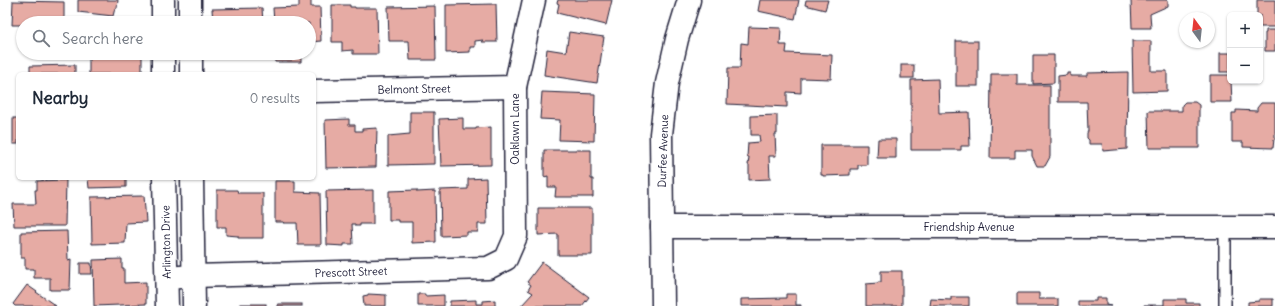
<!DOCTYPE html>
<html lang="en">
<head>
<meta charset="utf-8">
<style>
  body { margin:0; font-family:Delius,sans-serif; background:#f2f2f3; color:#1f2937 }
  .controls { position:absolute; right:12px; top:12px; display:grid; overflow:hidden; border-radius:6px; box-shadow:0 1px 3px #0004 }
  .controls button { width:36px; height:36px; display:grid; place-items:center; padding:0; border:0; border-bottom:1px solid #e0e1e3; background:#fff; color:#1f2937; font:20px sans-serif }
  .compass { position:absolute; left:1179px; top:12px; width:36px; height:36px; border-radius:50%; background:#fff; box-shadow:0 1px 3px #0004; rotate:345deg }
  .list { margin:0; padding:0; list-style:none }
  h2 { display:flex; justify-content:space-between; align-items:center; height:52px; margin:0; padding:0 16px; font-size:17px }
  h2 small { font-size:13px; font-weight:400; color:#747a83 }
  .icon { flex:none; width:22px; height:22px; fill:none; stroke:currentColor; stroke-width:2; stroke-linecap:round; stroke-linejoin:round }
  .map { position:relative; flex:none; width:1275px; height:306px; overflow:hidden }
  .search { position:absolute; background:#fff; box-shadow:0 1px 3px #0004; left:16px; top:16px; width:300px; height:44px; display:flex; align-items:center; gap:10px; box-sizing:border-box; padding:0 14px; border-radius:22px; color:#747a83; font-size:15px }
  .panel { position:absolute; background:#fff; box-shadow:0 1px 3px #0004; left:16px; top:72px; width:300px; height:108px; border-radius:6px }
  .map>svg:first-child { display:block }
</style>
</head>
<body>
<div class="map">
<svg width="1275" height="306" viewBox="0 0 1275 306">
  <rect width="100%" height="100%" fill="#fff"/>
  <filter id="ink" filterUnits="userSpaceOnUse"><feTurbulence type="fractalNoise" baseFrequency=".025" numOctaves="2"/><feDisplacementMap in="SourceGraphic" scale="8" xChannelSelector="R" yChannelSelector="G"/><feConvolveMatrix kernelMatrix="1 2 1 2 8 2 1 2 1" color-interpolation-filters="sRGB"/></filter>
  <g filter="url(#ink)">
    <g fill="#e6aba4" stroke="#22223b">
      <path d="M78,0H118L117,8H115L113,16L78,12Z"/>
      <path d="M299,0H311V7H320L321,41L309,42V23H274L273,8L299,7Z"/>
      <path d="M558,0H612L606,25L557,13L559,4L557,3Z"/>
      <path d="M760,0H799L795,19L758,11Z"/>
      <path d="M806,0H828L825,10L805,5Z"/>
      <path d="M1131,0H1168V6L1150,14L1151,28H1132Z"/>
      <path d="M1257,0H1275V27H1260V15H1257Z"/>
      <path d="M13,1L64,2V23H23V25H12Z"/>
      <path d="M496,4L497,42H482L483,40L475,41V47H470V52L446,53V5Z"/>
      <path d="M332,5H350V7H355V8H377L378,54H353V50L342,51V42H332Z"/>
      <path d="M435,6L436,60H410L409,41H389L388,7Z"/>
      <path d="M262,8L263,23H213L212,9Z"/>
      <path d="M749,27L781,28L780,45H787L786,53L832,55L831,79L801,78V93L787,92V107L727,104L728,68H740L741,43L748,44Z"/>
      <path d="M1266,30H1275V51H1265V33H1266Z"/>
      <path d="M569,32L604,37L597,83L544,75L547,49L566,52Z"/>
      <rect x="956" y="41" width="22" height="45"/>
      <path d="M1132,41H1151V71H1167V91L1133,92Z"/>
      <path d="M80,53H142V74H89V55H80Z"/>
      <path d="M240,53H264V55L240,56Z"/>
      <path d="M274,53H301V62H275Z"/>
      <rect x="1220" y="53" width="10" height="19"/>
      <path d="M1033,55H1054V83L1033,84Z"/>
      <path d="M75,65V74H30V66Z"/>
      <rect x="901" y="65" width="13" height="13"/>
      <path d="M1128,72L1127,149L1103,151L1102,144H1089V140L1087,138V133L1088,131L1087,102H1058V76L1067,75V73H1070V76H1087V73Z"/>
      <path d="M991,74H1017V85H1050V157L1045,166H1037L1032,156V150H1015V158H990Z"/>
      <path d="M1210,75H1230V81H1231L1232,102H1210Z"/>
      <path d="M938,79L939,113L969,112L970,146H961V150H911V80Z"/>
      <path d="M542,92L595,94L594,141L559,140L560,120L540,119Z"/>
      <path d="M1185,102H1195L1199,105V148H1149L1148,111H1182V105Z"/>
      <path d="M1261,103H1275V139H1274L1273,148L1243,147V142H1232V113H1236V110L1257,111V108Z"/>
      <path d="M410,112H434V164L388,165V136L410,134Z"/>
      <path d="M777,115V134H775L776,156H769L770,179L749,180V165H748L749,157H747L748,143L760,142L759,135H751V116Z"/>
      <rect x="13" y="118" width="5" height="26"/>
      <path d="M463,118V129H476V128L491,127V165L441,166L439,119Z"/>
      <path d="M349,119V125H355V131H362V129L377,128L376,167L326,168L325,120Z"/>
      <path d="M878,139H896V158H877Z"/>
      <path d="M821,145H867V165H858V169H850V175L823,176V175H821Z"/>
      <path d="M544,150H591V179H593V197H555L556,187H548V176L544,177Z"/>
      <path d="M88,178H126V187L89,188Z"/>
      <path d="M486,178L487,224H478V232H467V235L441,236L440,190L468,189V179Z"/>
      <path d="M66,180L65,226H14L13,204H36L35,190H37V181Z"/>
      <path d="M275,181H295V192L320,193L321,245H298L297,223H283L284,222H275Z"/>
      <path d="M217,190H237L238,193H263V238H238V236L226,235V227H217Z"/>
      <path d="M373,190V224H360V226H355V224H352L353,244H344V246L327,245L326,191Z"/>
      <path d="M417,190V192L435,191L436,242L412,243V222H398V220H389V191Z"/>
      <path d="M144,196L146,222L126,223L125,243L92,244L91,197Z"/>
      <path d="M538,208H592V255H558V234L538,235Z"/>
      <path d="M67,231L68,260L71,259L70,290H50V278H34V269H25V258H21V232Z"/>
      <path d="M122,259V268H124V283L146,282V304L94,306L93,260Z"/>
      <path d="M542,262L589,297L582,306H521L533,293L528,290L531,285L527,282Z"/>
      <path d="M80,263H91L92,274H80Z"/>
      <path d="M881,271H902V306H866V284L878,283V282H881Z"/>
      <path d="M27,285L37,292H36L56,306H15L13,304Z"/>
      <path d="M1017,293H1039V299H1058V306H1017Z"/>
      <path d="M368,294L386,295V306H364L363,296L368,295Z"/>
      <path d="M418,294H425V296L444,295V306H418Z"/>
      <path d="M786,294H796V305H801V306H741V299L786,298Z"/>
      <path d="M951,297H969V306H930L931,299L951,300Z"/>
      <path d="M1096,298H1106V305L1111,306H1078V301H1096Z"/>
      <path d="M1164,299H1186V303H1199V306H1144V305H1164Z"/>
      <path d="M1259,299H1273V306H1248V302L1259,301Z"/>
      <path d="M476,300V304H483V301L495,300V305L496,306H450V301Z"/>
      <rect x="240" y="304" width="26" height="2"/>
      <rect x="278" y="304" width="24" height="2"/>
    </g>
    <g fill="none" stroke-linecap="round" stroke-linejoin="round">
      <g stroke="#22223b" stroke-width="14">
        <path id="service" d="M1225,227V306"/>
      </g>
      <g stroke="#22223b" stroke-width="25">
        <g id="minor">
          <path d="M190,0V23"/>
          <path d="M163,23V0"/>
          <path d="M191,53V74"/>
          <path d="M163,74V53"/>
          <path d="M314,91L515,87"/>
          <path d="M164,178L167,306"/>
          <path d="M192,178L194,306"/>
          <path d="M662,227H1275"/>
          <path d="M167,278L193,276L488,268L506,259L516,236L515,87L534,0"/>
        </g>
      </g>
      <g stroke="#22223b" stroke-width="25">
        <path id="tertiary" d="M663,306L661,134L667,83L677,39L689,0"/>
      </g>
      <use href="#service" stroke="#fff" stroke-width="11"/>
      <use href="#minor" stroke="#fff" stroke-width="22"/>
      <use href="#tertiary" stroke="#fff" stroke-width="22"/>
    </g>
  </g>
  <g text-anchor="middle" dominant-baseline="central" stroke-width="3" stroke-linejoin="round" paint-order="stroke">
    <g font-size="11" fill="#22223b" stroke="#fff">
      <text transform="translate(414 89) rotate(-1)">Belmont Street</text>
      <text transform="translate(515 129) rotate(-90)">Oaklawn Lane</text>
      <text transform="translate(663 151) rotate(-88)">Durfee Avenue</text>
      <text x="969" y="227">Friendship Avenue</text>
      <text transform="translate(166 242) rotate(-91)">Arlington Drive</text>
      <text transform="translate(351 272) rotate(-2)">Prescott Street</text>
    </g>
  </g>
</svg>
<div class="controls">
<button>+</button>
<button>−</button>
</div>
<svg class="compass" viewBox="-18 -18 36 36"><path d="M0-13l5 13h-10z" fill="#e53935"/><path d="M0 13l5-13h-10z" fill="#747a83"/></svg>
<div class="search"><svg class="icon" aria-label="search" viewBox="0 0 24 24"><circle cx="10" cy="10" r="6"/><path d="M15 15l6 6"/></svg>Search here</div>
<section class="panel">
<h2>Nearby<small>0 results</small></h2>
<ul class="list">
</ul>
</section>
</div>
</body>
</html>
